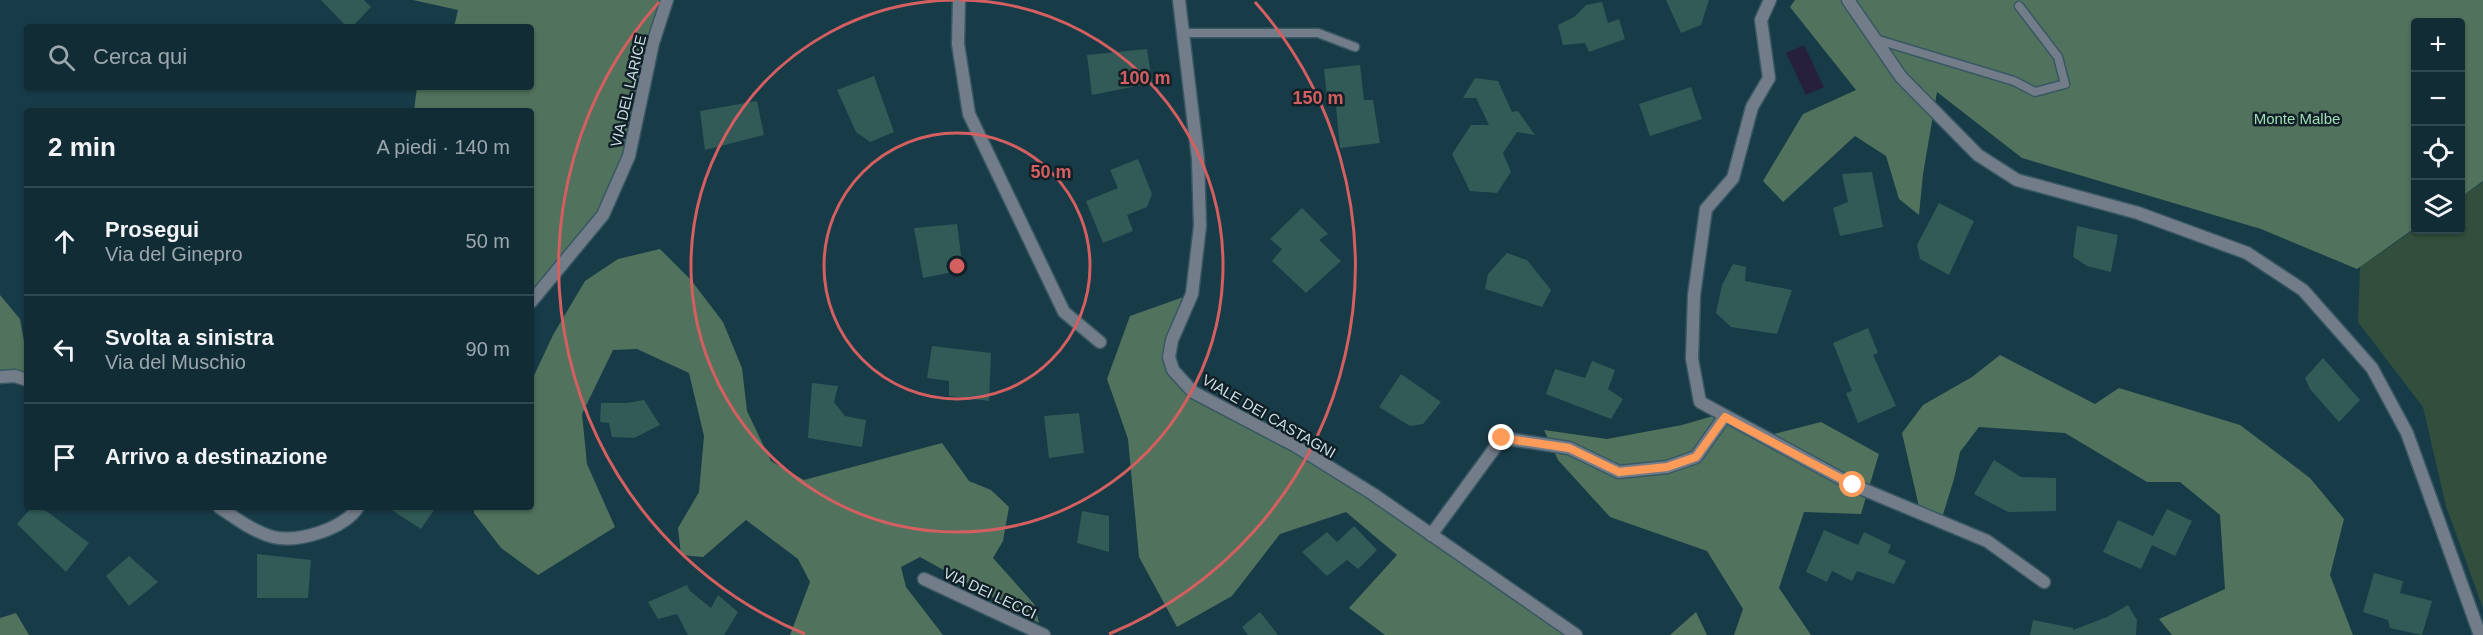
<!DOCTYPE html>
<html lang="it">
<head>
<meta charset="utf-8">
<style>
  body { margin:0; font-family:Arial,sans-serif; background:#1f3842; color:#f1f3f6 }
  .controls { position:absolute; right:18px; top:18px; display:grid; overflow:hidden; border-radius:6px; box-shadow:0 2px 4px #0004 }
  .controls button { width:54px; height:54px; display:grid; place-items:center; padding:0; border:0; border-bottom:2px solid #314851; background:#122c36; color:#f1f3f6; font:30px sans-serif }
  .stop { position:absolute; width:18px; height:18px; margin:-14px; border:4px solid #fe9b59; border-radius:50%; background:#fff }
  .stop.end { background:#fe9b59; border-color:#fff; box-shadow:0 2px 6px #0008 }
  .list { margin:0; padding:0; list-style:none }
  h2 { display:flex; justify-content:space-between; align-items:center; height:78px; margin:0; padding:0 24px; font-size:26px }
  h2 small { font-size:20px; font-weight:400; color:#9ca7ad }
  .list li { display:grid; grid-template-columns:39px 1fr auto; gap:18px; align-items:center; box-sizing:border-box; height:108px; padding:0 24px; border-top:2px solid #314851 }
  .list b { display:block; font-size:22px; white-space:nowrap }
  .list p { margin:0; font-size:20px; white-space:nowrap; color:#9ca7ad }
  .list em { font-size:20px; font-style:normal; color:#9ca7ad }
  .icon { flex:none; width:33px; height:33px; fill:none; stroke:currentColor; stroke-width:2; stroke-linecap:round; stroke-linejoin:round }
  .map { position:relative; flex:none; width:2483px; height:635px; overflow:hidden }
  .search { position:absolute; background:#122c36; box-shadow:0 2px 4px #0004; left:24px; top:24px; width:510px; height:66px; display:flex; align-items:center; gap:15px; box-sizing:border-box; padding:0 21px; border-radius:6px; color:#9ca7ad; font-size:22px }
  .panel { position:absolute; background:#122c36; box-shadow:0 2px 4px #0004; left:24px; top:108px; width:510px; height:402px; border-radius:6px }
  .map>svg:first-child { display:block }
</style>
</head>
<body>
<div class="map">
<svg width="2483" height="635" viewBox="0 0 2483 635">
  <rect width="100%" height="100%" fill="#183b48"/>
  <path fill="#324f3d" d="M2483,182V608L2446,506L2423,407L2358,322L2360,267L2415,229L2460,230L2461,197Z"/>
  <g fill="#51725c">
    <path d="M413,0H668L629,156L599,220L531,302V111H414L417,87H531V27H454L458,10Z"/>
    <path d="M1795,0H2483V181L2461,197L2460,22H2416L2415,228L2357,269L2261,229L2022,158L1937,92L1923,174L1919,215L1899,199L1886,156L1855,136L1783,202L1763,181L1803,114L1856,90L1790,7Z"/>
    <path d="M660,249L691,280L723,322L742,368L747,411L771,461L804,480L942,443L969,481L991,490L1009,507L1003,541L993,558L1034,604L1039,623L920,557L901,567L906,587L943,635H790L810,582L798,559L746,520L703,557L681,555L678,528L699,492L704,436L689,373L637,349L613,350L582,414L587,464L615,527L538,575L501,548L474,513V507H531V382L553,335L585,281L618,259Z"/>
    <path d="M1192,294L1169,357L1193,392L1294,445L1576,635H1385L1349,608L1397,555L1346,512L1280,534L1232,596L1177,627L1139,557L1128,439L1107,379L1130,316Z"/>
    <path d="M0,295L20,319L27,358V380L0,377Z"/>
    <path d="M2000,355L2095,404L2119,388L2240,425L2310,478L2344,519L2330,575L2353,635H2172L2159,619L2225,589L2220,515L2180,482H2147L2065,433L1979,427L1960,452L1954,479L1941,521L1920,511L1902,433L1923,405L1972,377Z"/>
    <path d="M1720,414L1762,437L1821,422L1879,454L1861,514L1804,512L1779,588L1811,635H1734L1743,609L1707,551L1610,517L1558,460L1544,430L1607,439L1682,425Z"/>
    <path d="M1696,612L1707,635H1670Z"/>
    <path d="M16,613L29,635H0V618Z"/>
  </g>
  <path fill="#27203c" d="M1804,45L1824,87L1806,95L1786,53Z"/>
  <g fill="#325a57">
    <path d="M321,0H364L371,7L352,27H347Z"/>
    <path d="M1666,0H1709L1701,25L1681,33Z"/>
    <path d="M1602,2L1608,23L1619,19L1625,39L1589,52L1585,43L1563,45L1558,25L1574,17L1586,5Z"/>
    <path d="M1147,49L1152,83L1092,95L1087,55Z"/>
    <path d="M1360,65L1364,100H1373L1380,143L1340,148L1336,106L1328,107L1324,69Z"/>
    <path d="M874,76L894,132L870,142L856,132L837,90Z"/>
    <path d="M1475,78L1498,81L1512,112L1518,111L1535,135L1517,132L1503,153L1511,172L1497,193L1470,191L1452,154L1471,125H1489L1476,98H1463Z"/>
    <path d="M1691,87L1702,119L1650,136L1639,104Z"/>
    <path d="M757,101L764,135L705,150L700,111Z"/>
    <path d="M1138,159L1152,194L1147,207L1127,215L1133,231L1103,243L1086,201L1118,188L1110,170Z"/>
    <path d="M1872,172L1883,227L1840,236L1833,208L1848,202L1842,174Z"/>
    <path d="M1939,203L1974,221L1949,275L1920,259L1917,245Z"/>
    <path d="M1302,208L1328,234L1319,240L1341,261L1306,293L1272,261L1282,249L1270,239Z"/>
    <path d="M957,224L963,270L923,278L914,228Z"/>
    <path d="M2077,226L2118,235L2111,272L2087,266L2073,257Z"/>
    <path d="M1507,253L1527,260L1551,290L1542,307L1485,289L1488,274Z"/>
    <path d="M1733,264L1746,267L1745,281L1792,290L1777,334L1731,327L1716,313L1722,285Z"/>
    <path d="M1868,328L1878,353L1873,355L1896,406L1858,423L1846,393L1852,391L1833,343Z"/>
    <path d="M932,346L991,353L989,401L949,396V381L927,378Z"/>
    <path d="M2323,358L2360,400L2339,422L2310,389L2305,378Z"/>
    <path d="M1592,361L1615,370L1608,389L1623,399L1611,419L1546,394L1555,369L1585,378Z"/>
    <path d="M1401,374L1441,402L1423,424L1410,426L1379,407Z"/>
    <path d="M812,383L838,386L834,402L845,416L866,420L862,447L808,438Z"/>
    <path d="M644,400L660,425L634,438L612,437L609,423L600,422L601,403H627Z"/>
    <path d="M1079,413L1084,453L1049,458L1044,416Z"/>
    <path d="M1994,460L2021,477L2056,478V511L2008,512L1974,494Z"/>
    <path d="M32,507H41L89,543L66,572L17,524Z"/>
    <path d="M387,507H436L421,529Z"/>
    <path d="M2167,509L2192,521L2175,556L2152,545L2141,569L2103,552L2118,520L2153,536Z"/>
    <path d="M1082,511L1109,516V552L1077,543Z"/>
    <path d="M1354,526L1377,550L1358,569L1347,560L1327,576L1302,552L1327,532L1337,542Z"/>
    <path d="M1824,530L1858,545L1864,532L1891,545L1888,553L1906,561L1894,584L1857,571L1852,581L1832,571L1827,582L1806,572Z"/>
    <path d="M257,554L311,560L308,598H257Z"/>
    <path d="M129,556L158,582L129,606L106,576Z"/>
    <path d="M2374,573L2403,581L2400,593L2432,601L2422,635L2390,628L2388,620L2363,612Z"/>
    <path d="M687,585L690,591L711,608L718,595L738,612L724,635H688L677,614L658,619L648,602Z"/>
    <path d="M2128,605L2137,620L2136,635H2030L2033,620L2073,628V630L2107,617Z"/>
    <path d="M1260,612L1278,635H1248L1242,627Z"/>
  </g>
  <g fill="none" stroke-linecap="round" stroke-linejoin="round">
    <g stroke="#385864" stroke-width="11">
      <g id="lane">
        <path d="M1182,33H1318L1355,47"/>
        <path d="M1875,39L2014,81L2035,92L2065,84L2058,57L2019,6"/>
      </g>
    </g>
    <g stroke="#385864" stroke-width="15">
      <g id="street">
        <path d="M959,0L958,44L969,114L1064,312L1100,342"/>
        <path d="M1179,0L1198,159L1200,226L1192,294L1172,340L1169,357L1173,370L1193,392L1294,445L1373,494L1576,635"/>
        <path d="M1770,0L1761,20L1769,78L1752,107L1733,178L1706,209L1694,295L1692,359L1700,402L1853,485L1987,541L2044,582"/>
        <path d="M1848,0L1901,77L1978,155L2017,180L2138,213L2247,253L2303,290L2372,368L2407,433L2480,635"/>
        <path d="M531,302L603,215L629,156L653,43L667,0"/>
        <path d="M0,377L15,376L27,380"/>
        <path d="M219,507C235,518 254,532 273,537C298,543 344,529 358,507"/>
        <path d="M1431,535L1502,438L1569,448L1619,472L1667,467L1696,457L1725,416"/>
        <path d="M924,579L1044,635"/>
      </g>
    </g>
    <use href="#lane" stroke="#737c89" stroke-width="8"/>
    <use href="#street" stroke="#737c89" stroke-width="12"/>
  </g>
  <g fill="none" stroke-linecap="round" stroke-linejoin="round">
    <path stroke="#fe9b59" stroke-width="8" d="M1502,438L1569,448L1619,472L1667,467L1696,457L1725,417L1853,485"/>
  </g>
  <g fill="none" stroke="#d35f61" stroke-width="3">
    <circle cx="957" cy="266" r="133"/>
    <path d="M959 0A266 266 0 1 1 955 0"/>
    <path d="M805 634A398 398 0 0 1 659 2M1255 2A398 398 0 0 1 1109 634"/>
  </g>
  <g text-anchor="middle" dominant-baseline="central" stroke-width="5" stroke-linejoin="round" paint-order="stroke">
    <g font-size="15" fill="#cbdee6" stroke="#112026">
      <text transform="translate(628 91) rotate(-77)">VIA DEL LARICE</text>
      <text transform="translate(1269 416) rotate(30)">VIALE DEI CASTAGNI</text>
      <text transform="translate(990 593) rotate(25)">VIA DEI LECCI</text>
    </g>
    <g font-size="15" fill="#a2deb7" stroke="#112026">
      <text x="2297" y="118">Monte Malbe</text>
    </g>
  </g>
  <circle cx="957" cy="266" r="9" fill="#d35f61" stroke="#112026" stroke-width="3"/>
  <g font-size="18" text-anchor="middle" font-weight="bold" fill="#d35f61" stroke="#112026" stroke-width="5" stroke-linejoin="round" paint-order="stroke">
    <text x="1145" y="84">100 m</text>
    <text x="1318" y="104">150 m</text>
    <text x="1051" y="178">50 m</text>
  </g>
</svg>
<div class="controls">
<button>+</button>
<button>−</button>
<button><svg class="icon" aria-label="locate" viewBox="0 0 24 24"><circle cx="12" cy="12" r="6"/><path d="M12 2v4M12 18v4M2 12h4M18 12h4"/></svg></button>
<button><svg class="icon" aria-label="layers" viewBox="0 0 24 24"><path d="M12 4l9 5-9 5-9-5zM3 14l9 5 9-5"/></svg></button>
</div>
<div class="stop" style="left:1853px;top:485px"></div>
<div class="stop end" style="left:1502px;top:438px"></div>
<div class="search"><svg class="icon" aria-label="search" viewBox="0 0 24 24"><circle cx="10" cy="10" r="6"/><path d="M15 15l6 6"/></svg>Cerca qui</div>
<section class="panel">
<h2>2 min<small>A piedi · 140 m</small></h2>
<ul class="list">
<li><svg class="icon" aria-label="ahead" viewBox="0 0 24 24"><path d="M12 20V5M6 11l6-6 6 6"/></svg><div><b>Prosegui</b><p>Via del Ginepro</p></div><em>50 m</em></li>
<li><svg class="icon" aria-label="left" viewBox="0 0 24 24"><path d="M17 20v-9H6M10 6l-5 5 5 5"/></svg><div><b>Svolta a sinistra</b><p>Via del Muschio</p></div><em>90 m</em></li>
<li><svg class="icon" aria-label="arrive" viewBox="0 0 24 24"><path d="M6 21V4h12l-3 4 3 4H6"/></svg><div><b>Arrivo a destinazione</b></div></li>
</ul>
</section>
</div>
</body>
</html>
